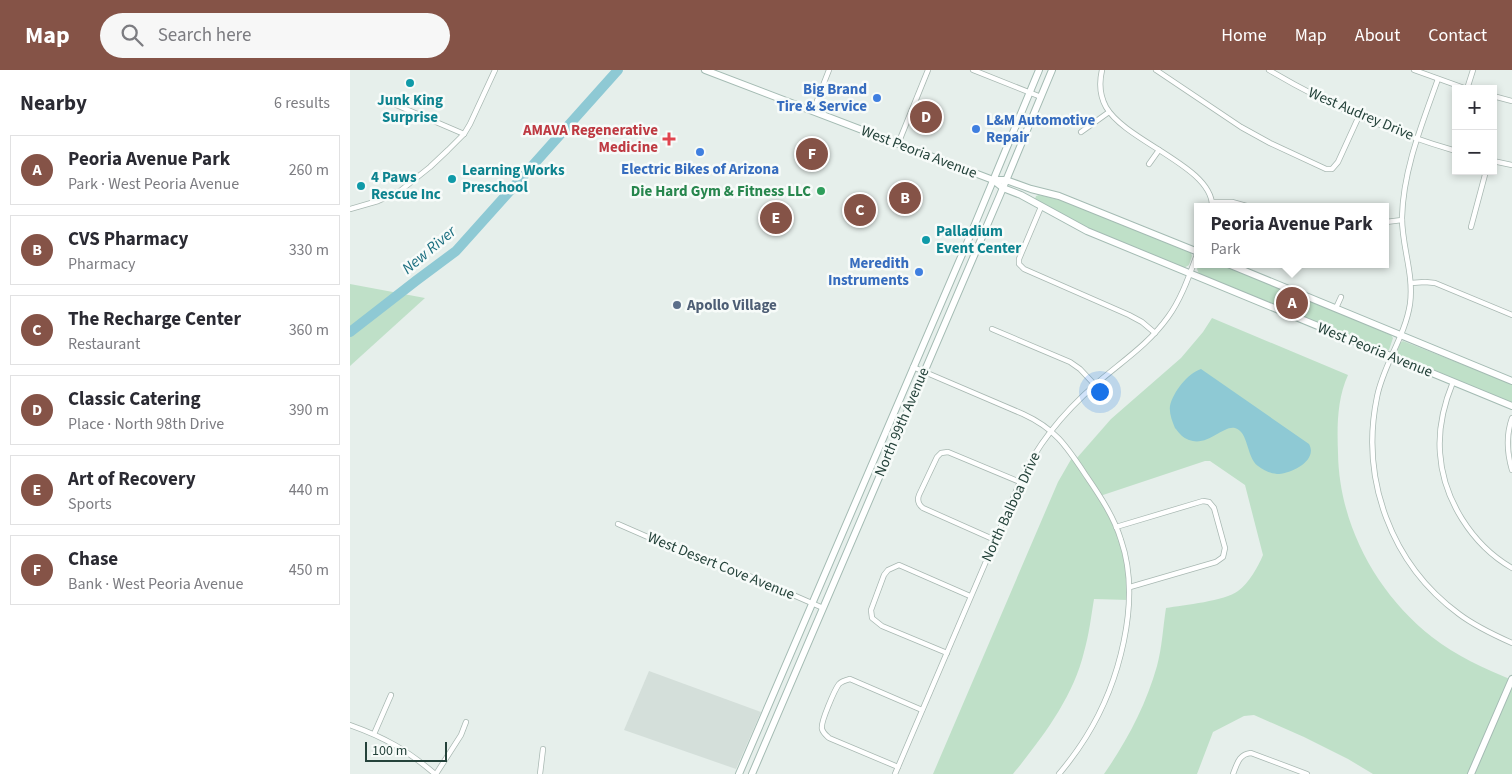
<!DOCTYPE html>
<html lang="en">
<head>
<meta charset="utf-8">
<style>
  body { margin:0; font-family:"Source Sans 3",sans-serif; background:#f7f7f7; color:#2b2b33 }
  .controls { position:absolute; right:15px; top:15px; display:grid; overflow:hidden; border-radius:0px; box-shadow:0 2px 8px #0003 }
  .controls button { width:45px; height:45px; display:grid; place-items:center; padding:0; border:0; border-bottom:1px solid #e1e1e2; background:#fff; color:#2b2b33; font:25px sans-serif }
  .scale { position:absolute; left:15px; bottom:12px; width:82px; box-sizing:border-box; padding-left:5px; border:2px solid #24423a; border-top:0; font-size:14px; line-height:18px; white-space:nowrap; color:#24423a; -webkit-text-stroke:4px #f7fbf9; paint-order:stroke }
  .you { position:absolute; left:749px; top:321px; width:18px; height:18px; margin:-12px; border:4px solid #fff; border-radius:50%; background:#1a73e8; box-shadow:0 0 0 8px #1a73e833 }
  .badge { display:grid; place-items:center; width:32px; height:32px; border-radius:50%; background:#855347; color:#fff; font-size:16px; font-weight:700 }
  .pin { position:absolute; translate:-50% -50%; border:2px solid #fff; box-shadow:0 1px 5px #0006 }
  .popup { position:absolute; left:844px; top:133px; width:195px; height:65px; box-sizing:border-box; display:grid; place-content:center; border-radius:0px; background:#fff; filter:drop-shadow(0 1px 4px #0005); font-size:16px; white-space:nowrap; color:#7c7c81 }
  .popup b { font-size:19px; color:#2b2b33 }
  .popup::after { content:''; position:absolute; left:50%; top:100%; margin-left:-10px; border:10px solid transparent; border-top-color:#fff }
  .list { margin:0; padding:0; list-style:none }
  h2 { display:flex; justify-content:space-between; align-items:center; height:65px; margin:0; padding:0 20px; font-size:21px }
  h2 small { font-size:16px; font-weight:400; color:#7c7c81 }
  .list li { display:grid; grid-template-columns:32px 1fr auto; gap:15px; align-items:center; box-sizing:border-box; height:70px; margin:0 10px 10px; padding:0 10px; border:1px solid #e1e1e2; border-radius:0px }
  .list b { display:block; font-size:19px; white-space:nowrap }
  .list p { margin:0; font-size:16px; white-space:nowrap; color:#7c7c81 }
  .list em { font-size:16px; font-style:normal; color:#7c7c81 }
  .icon { flex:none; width:28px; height:28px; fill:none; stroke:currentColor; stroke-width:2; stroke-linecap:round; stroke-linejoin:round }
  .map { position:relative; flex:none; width:1162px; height:704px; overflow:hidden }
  header { display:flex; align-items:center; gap:30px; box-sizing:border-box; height:70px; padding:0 25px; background:#855347; color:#fff }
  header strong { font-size:24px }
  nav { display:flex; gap:28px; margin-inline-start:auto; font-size:18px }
  .search { width:350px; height:45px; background:#f7f7f7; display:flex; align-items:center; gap:12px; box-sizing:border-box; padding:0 18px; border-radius:28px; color:#7c7c81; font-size:19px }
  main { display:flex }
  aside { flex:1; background:#fff }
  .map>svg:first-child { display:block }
</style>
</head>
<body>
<header>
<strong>Map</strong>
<div class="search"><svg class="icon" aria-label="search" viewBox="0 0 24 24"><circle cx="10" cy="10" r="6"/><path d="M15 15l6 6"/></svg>Search here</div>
<nav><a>Home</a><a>Map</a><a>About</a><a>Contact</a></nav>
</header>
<main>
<aside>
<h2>Nearby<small>6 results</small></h2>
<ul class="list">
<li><span class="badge">A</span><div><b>Peoria Avenue Park</b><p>Park · West Peoria Avenue</p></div><em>260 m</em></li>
<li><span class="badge">B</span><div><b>CVS Pharmacy</b><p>Pharmacy</p></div><em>330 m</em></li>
<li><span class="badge">C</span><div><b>The Recharge Center</b><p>Restaurant</p></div><em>360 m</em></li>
<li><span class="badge">D</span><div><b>Classic Catering</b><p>Place · North 98th Drive</p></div><em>390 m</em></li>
<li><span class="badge">E</span><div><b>Art of Recovery</b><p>Sports</p></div><em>440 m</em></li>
<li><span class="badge">F</span><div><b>Chase</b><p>Bank · West Peoria Avenue</p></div><em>450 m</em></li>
</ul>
</aside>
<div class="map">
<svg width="1162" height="704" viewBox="0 0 1162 704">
  <rect width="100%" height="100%" fill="#e6efeb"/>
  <path fill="#d4dfda" d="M299,601L411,642L386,699L274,660Z"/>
  <g fill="#bfe0c8">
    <path d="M686,126L689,125C738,135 789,161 836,180L841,183L842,186L839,195L834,198L739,159L686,131L685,129Z"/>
    <path d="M849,194H871L1041,265L1043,268L1039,280H1034L849,204L847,199Z"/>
    <path d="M0,214L75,228L0,296Z"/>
    <path d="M862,248L998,305C987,329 987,357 988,383C989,454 1026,523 1082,567C1106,586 1134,598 1162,610V704H1023L998,689L954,667L904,645L894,646L863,662L847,704H754C777,671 796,635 807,596C812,578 813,557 816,538C834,535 875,531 888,521C899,513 908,497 913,485L895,415L860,391H855L750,426L759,442L775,484L779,530L744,529C741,547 739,565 734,582C723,628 692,668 663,704H583L708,412L723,386L726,389L761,349L831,288L853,262Z"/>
    <path d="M1053,271L1162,314V333L1050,287L1047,282L1050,273Z"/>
  </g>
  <path fill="#8ec9d4" d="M851,299L959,374C968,390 943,403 929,404C922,404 914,401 908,396C896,387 899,362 885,358C873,355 858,377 839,370C833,368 829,363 825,358C822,351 819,343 820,336C823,322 838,303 851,299Z"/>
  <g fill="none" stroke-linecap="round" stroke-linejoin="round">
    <path stroke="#8ec9d4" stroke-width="10" d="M0,262L67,210L106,181L268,0"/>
    <g stroke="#a8b8b2" stroke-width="6">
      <g id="street">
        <path d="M623,0L691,27"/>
        <path d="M752,0C749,13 750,26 756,37C776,72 864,97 862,137"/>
        <path d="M806,0L891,57L920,73L976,99H982L988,92L1009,46"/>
        <path d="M919,0C978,35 1040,62 1106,81"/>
        <path d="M1064,0L1117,19"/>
        <path d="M1088,9C1072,54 1053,100 1052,148C1052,177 1064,204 1060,234C1055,267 1033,295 1027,327C1010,409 1041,494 1109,544C1125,556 1144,565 1162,573"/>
        <path d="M1117,19L1123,0"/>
        <path d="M1143,26L1162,31"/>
        <path d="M44,34L114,64"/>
        <path d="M463,41L479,0"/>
        <path d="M731,62L759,42"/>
        <path d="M548,74L578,0"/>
        <path d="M1143,91L1162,95"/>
        <path d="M799,94L809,80"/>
        <path d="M863,132H882L900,137"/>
        <path d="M691,137L669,189V194L674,199L779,245L792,252L805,263"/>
        <path d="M0,139L28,131L50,121L80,97L98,80L114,64L120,54L145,0"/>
        <path d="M1036,152L1052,150"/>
        <path d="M1121,157L1136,101"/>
        <path d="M1061,213L1075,212L1085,213L1162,245"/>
        <path d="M986,238L991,227"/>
        <path d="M642,259L720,292L730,299L745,315"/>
        <path d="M563,297L673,344C706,359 717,377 737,407C750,426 764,447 771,470C792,531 769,614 736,667C728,680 719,692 709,704"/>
        <path d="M1103,312C1094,334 1088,358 1090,383C1093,429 1122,475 1162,498"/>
        <path d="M1162,348C1156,365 1157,383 1162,400"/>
        <path d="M268,454L339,485L402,507L473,538"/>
        <path d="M766,457L853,431L859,432L864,438L875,478L873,487L866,492L780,517"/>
        <path d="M645,470L573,438C568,434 567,430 569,425L587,387L591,383L598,382L670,412"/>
        <path d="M597,583L532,556L522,548L521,540L534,505L538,500L549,495L620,526"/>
        <path d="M0,655C34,667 57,680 85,704"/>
        <path d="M24,664L41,625"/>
        <path d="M548,697L479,668C476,665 473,663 472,659C470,653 485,619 489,614C492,611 496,610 500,609L572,640"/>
        <path d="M86,704L111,665L116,652"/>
        <path d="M190,704L193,679"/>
        <path d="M545,704L670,412C687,374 714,342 746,314C771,292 798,275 818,247C832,228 840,203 848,182"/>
        <path d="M883,704C887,694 889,684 901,683L957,704"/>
      </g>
    </g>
    <g stroke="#a4bbb3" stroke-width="8">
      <g id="secondary">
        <path d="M355,0L643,110L653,118L671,125L737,161L1162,336"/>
        <path d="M643,110H656L681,119L709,126L848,182"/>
        <path d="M878,194L1162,311"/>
        <path d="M389,704L620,166L689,0"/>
        <path d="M402,704L650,125L702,0"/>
        <path d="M1121,704L1162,609"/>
      </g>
    </g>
    <use href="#street" stroke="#fff" stroke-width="4.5"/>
    <use href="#secondary" stroke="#fff" stroke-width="6"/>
  </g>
  <g fill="#0f9aa8" stroke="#f7fbf9" stroke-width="2">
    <circle cx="60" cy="13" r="5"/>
    <circle cx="102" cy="109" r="5"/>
    <circle cx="11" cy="116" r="5"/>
    <circle cx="576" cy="170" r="5"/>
  </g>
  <g fill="#3f7fe0" stroke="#f7fbf9" stroke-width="2">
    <circle cx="527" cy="28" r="5"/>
    <circle cx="626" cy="59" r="5"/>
    <circle cx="350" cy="82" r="5"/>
    <circle cx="569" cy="202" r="5"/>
  </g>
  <path fill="#e0444e" stroke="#f7fbf9" stroke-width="2" d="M316.5 61.5h5v5h5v5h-5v5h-5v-5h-5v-5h5z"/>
  <circle fill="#2e9e5b" stroke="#f7fbf9" stroke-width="2" cx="471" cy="121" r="5"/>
  <circle fill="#5c6f8a" stroke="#f7fbf9" stroke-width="2" cx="327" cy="235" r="5"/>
  <g text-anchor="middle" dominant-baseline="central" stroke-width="5" stroke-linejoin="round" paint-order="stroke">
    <g font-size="15" font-weight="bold" fill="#366cbe" stroke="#f7fbf9" text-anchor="end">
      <text x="517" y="19">Big Brand<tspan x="517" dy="17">Tire &amp; Service</tspan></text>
      <text x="636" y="50" text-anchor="start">L&amp;M Automotive<tspan x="636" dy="17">Repair</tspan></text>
      <text x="350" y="99" text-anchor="middle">Electric Bikes of Arizona</text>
      <text x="559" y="193">Meredith<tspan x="559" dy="17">Instruments</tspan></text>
    </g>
    <g font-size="15" font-weight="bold" fill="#0d838f" stroke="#f7fbf9" text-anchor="start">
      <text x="60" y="30" text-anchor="middle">Junk King<tspan x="60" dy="17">Surprise</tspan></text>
      <text x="112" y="100">Learning Works<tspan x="112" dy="17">Preschool</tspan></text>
      <text x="21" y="107">4 Paws<tspan x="21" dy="17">Rescue Inc</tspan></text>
      <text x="586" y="161">Palladium<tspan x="586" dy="17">Event Center</tspan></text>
    </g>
    <g font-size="15" fill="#24423a" stroke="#f7fbf9">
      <text transform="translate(1011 44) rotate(23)">West Audrey Drive</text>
      <text transform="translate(569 82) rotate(21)">West Peoria Avenue</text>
      <text transform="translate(1025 280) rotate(22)">West Peoria Avenue</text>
      <text transform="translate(552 352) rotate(-67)">North 99th Avenue</text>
      <text transform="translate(661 437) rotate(-65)">North Balboa Drive</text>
      <text transform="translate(371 496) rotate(22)">West Desert Cove Avenue</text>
    </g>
    <g font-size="15" font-weight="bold" fill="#be3a42" stroke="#f7fbf9" text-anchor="end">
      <text x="308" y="60">AMAVA Regenerative<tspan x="308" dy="17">Medicine</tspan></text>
    </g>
    <g font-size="15" font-weight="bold" fill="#27864d" stroke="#f7fbf9" text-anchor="end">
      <text x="461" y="121">Die Hard Gym &amp; Fitness LLC</text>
    </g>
    <g font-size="15" font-weight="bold" fill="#4e5e75" stroke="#f7fbf9" text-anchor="start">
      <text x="337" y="235">Apollo Village</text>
    </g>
    <g font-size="16" font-style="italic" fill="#1c6f80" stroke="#f7fbf9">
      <text transform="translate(79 180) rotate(-40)">New River</text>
    </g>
  </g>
</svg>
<div class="controls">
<button>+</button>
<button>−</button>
</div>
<div class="scale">100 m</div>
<div class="you"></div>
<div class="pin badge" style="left:942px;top:233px">A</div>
<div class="popup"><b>Peoria Avenue Park</b>Park</div>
<div class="pin badge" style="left:555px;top:128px">B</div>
<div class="pin badge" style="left:510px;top:140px">C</div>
<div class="pin badge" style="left:576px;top:47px">D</div>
<div class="pin badge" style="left:426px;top:148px">E</div>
<div class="pin badge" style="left:462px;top:84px">F</div>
</div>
</main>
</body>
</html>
